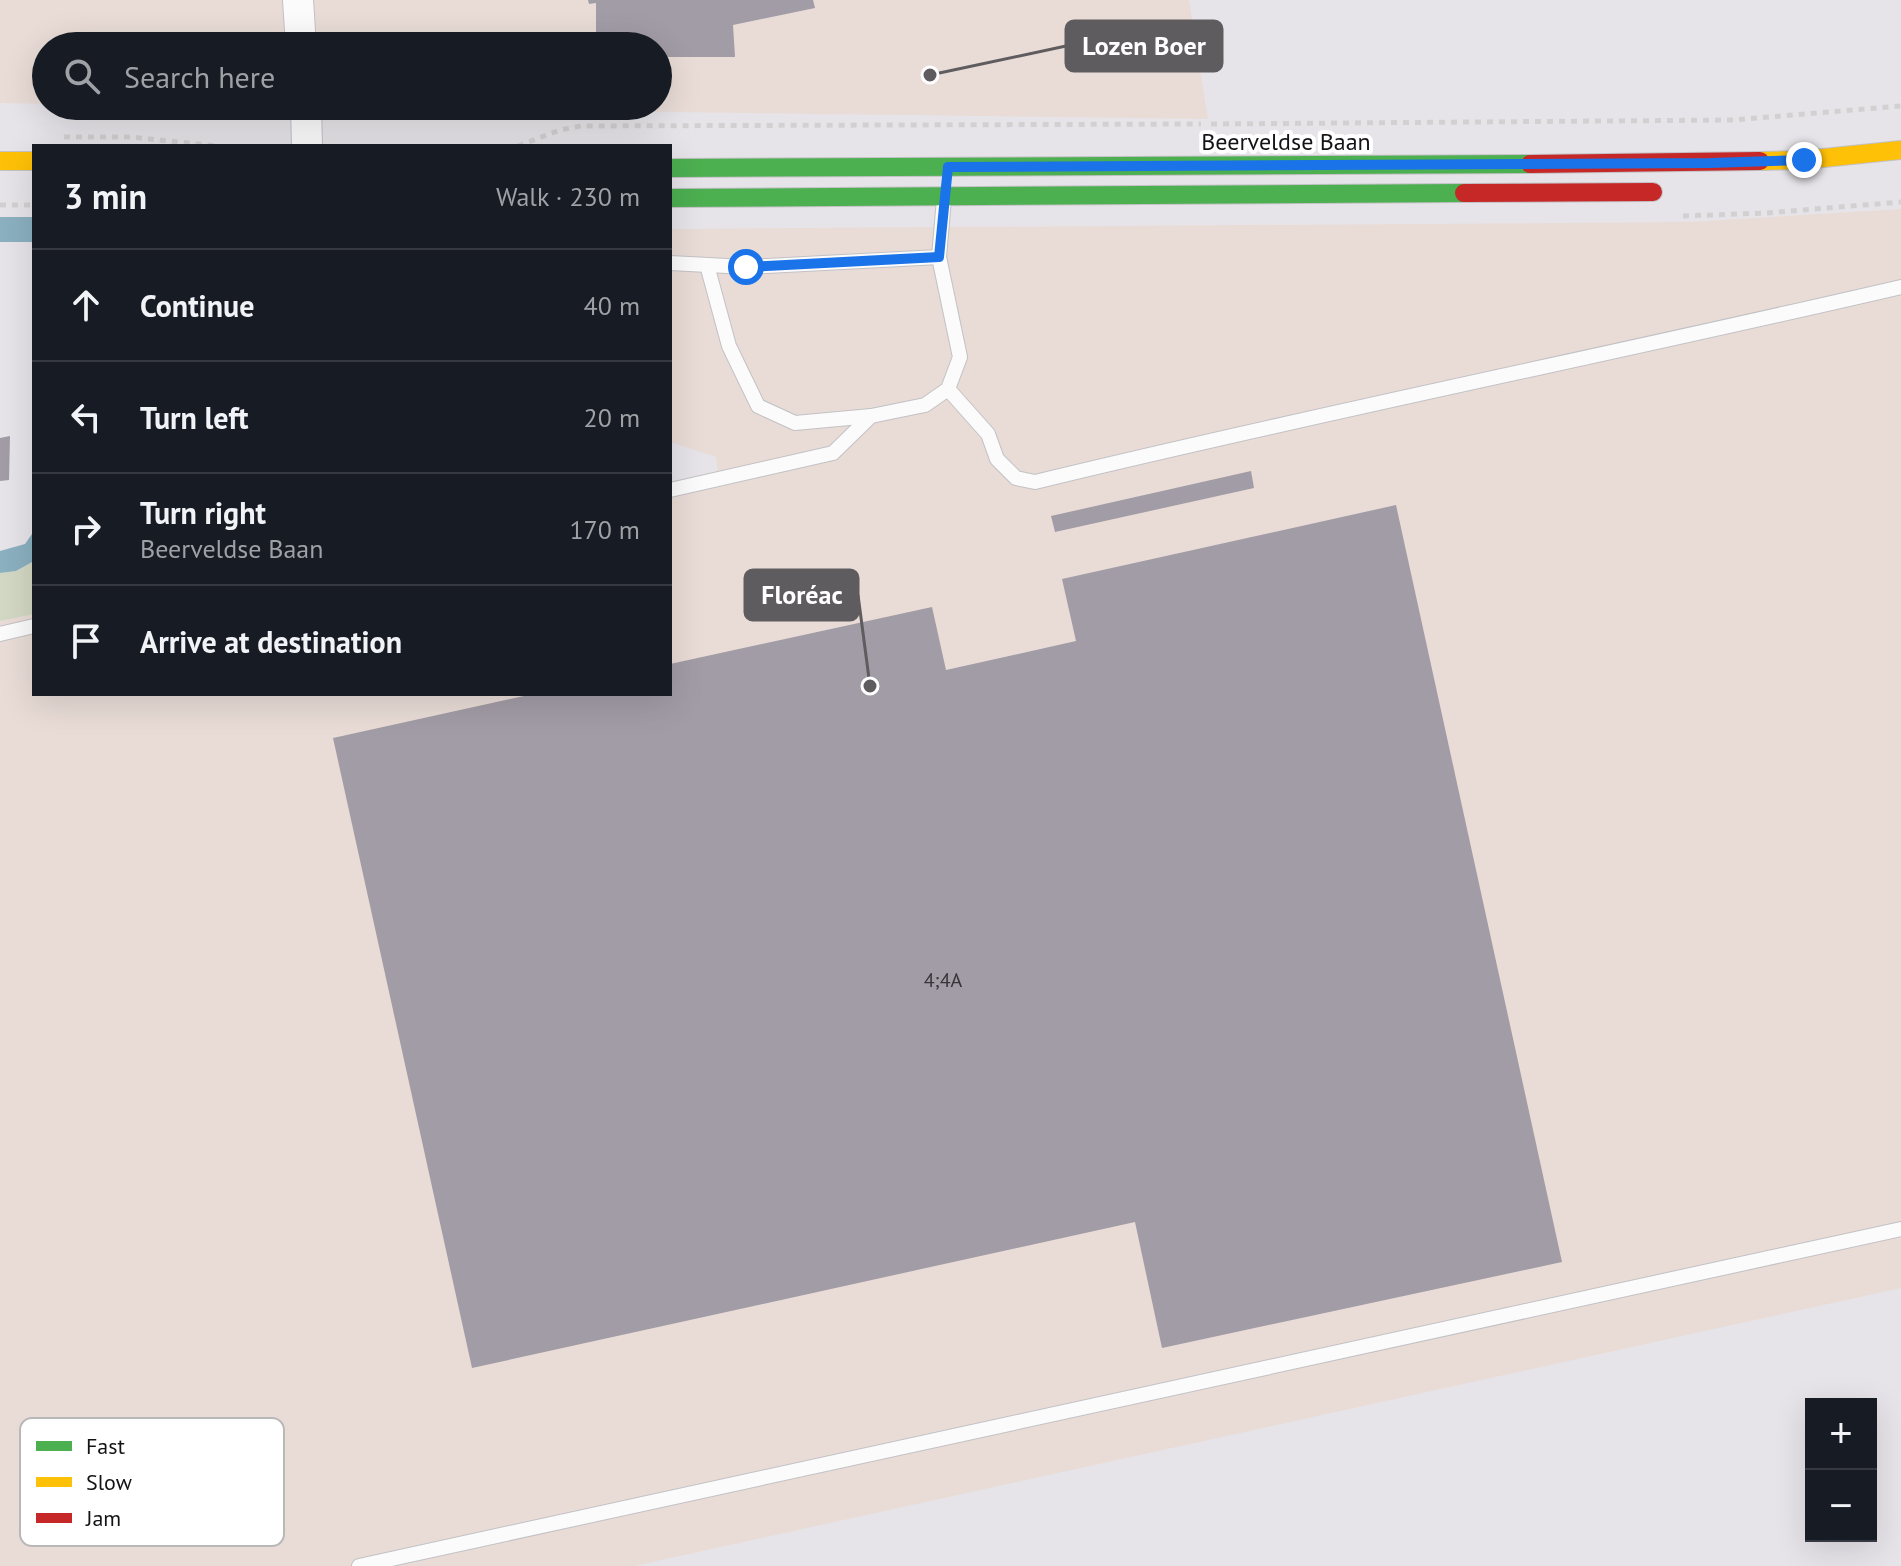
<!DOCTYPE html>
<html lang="en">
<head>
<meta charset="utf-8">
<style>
  body { margin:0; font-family:"PT Sans",sans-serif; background:#20242c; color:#f1f3f6 }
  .controls { position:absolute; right:24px; bottom:24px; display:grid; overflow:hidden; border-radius:0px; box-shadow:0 8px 32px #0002 }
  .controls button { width:72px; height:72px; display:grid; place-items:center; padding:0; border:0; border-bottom:2px solid #363941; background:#171b24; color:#f1f3f6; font:40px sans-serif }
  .stop { position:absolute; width:24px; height:24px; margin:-18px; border:6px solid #1a73e8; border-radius:50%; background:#fff }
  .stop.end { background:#1a73e8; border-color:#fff; box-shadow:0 2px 8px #0008 }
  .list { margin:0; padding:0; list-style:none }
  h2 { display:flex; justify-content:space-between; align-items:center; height:104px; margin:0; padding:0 32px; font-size:34px }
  h2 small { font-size:26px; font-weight:400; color:#9ea1a6 }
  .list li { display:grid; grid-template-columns:52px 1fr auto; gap:24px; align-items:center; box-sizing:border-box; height:112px; padding:0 32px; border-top:2px solid #363941 }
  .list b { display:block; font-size:30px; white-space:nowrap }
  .list p { margin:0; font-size:26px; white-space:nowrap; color:#9ea1a6 }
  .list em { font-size:26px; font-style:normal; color:#9ea1a6 }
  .icon { flex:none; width:44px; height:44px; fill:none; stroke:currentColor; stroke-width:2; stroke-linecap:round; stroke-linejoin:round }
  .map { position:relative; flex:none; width:1901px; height:1566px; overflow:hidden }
  .search { position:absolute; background:#171b24; box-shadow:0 8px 32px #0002; left:32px; top:32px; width:640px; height:88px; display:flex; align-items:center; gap:20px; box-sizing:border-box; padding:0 28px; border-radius:44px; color:#9ea1a6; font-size:30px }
  .panel { position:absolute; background:#171b24; box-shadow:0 8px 32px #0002; left:32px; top:144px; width:640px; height:552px; border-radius:0px }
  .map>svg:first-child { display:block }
</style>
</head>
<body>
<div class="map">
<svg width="1901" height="1566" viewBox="0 0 1901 1566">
  <rect width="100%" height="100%" fill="#e6e4e8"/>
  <g fill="#e9dcd7">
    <path d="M0,0H1189L1208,119L200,106H658V46H46V104L0,103Z"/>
    <path d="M1901,209V1288L634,1566H0V621L34,614V694H670V483L718,473L716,457L670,442V229L1690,222Z"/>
  </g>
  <path fill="#d2d8c3" d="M34,561V614L0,621V573L16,571Z"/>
  <g fill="#8bb0c0">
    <rect x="0" y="217" width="34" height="25"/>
    <path d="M34,531V561L16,571L0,573V551L25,544Z"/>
  </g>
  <g fill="#a29ca6">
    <path d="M588,0H813L815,8L733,25L735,57H658V46H596V3L589,4Z"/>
    <path d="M10,436L9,480L0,481V438Z"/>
    <path d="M1251,471L1254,488L1055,532L1051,516Z"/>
    <path d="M1396,505L1562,1262L1162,1348L1135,1222L472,1368L333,738L533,694H670V664L932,607L946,670L1076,641L1062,579Z"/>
  </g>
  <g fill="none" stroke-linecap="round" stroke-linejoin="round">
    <g stroke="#c2c1c4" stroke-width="16">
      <g id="lane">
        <path d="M670,263L746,267L939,257"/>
        <path d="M707,265L729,346L758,406L795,423L871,416L925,405L948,389L960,357L939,257L944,199"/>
        <path d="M948,389L988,434L997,459L1016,478L1035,482C1322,412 1613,354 1901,287"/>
        <path d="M670,490L833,453L871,416"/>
        <path d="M0,634L34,626"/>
        <path d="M359,1566L1901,1229"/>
      </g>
    </g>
    <g stroke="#c2c1c4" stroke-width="32">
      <g id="street">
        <path d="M298,0L301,46"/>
        <path d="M306,106L307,146"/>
      </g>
    </g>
    <g stroke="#c2c1c4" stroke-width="20">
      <g id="fast">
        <path d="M670,168L1530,164"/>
        <path d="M670,198L1464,193"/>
      </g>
    </g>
    <g stroke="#c2c1c4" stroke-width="20">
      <g id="slow">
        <path d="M0,161H34"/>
        <path d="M1760,161L1804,160L1901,150"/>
      </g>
    </g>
    <g stroke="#c2c1c4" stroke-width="20">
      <g id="jam">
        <path d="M1530,164L1760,161"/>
        <path d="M1464,193L1653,192"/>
      </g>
    </g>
    <g stroke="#d2d1d2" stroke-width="5" stroke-dasharray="6 6" stroke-linecap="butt">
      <path d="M1211,124L1734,120L1901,106"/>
      <path d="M64,137H130L218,146"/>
      <path d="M518,146L560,130L581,126L1201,124"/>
      <path d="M0,205H34"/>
      <path d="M1683,216L1766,213L1901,202"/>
    </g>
    <use href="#lane" stroke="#fbfbfc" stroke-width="14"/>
    <use href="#street" stroke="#fbfbfc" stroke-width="30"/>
    <use href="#fast" stroke="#4caf50" stroke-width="18"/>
    <use href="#slow" stroke="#ffc107" stroke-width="18"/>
    <use href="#jam" stroke="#c62828" stroke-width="18"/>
  </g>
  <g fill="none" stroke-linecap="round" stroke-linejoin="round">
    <path stroke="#1a73e8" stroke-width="10" d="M746,267L939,257L948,167L1710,163L1804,160"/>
  </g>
  <g text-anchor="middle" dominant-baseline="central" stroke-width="8" stroke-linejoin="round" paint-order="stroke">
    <g font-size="20" fill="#383439">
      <text x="943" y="980">4;4A</text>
    </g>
    <g font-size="24" fill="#141215" stroke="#fff">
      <text x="1286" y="141">Beerveldse Baan</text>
    </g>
  </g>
  <rect x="20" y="1418" width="264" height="128" rx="12" fill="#fff" stroke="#b8b8b9" stroke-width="2"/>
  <rect x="36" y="1441" width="36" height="10" fill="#4caf50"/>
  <rect x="36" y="1477" width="36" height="10" fill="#ffc107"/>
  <rect x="36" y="1513" width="36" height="10" fill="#c62828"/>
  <g font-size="22" fill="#141215">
    <text x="86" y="1454">Fast</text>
    <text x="86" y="1490">Slow</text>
    <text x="86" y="1526">Jam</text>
  </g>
  <path fill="none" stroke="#5e5c5f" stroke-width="3" d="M930 75L1066 46M870 686L858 595"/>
  <g fill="#5e5c5f" stroke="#fff" stroke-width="3">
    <circle cx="930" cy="75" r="8"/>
    <circle cx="870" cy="686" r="8"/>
  </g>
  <g fill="#5e5c5f" stroke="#5e5c5f" stroke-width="3">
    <rect x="1066" y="21" width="156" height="50" rx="8"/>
    <rect x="745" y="570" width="113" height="50" rx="8"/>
  </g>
  <g font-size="26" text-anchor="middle" font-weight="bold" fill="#fff">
    <text x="1144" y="55">Lozen Boer</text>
    <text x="802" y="604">Floréac</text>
  </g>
</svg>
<div class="controls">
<button>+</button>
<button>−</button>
</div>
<div class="stop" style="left:746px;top:267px"></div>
<div class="stop end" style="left:1804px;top:160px"></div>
<div class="search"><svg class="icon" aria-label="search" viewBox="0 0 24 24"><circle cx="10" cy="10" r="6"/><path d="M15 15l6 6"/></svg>Search here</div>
<section class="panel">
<h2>3 min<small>Walk · 230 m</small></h2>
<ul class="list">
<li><svg class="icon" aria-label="ahead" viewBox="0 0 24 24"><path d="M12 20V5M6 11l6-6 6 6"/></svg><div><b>Continue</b></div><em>40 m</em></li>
<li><svg class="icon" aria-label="left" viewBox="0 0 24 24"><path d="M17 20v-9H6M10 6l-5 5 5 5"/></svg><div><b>Turn left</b></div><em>20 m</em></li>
<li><svg class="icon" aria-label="right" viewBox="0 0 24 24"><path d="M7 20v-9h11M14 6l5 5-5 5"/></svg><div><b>Turn right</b><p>Beerveldse Baan</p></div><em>170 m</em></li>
<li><svg class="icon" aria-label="arrive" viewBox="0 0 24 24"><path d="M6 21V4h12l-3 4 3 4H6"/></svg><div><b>Arrive at destination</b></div></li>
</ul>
</section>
</div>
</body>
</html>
